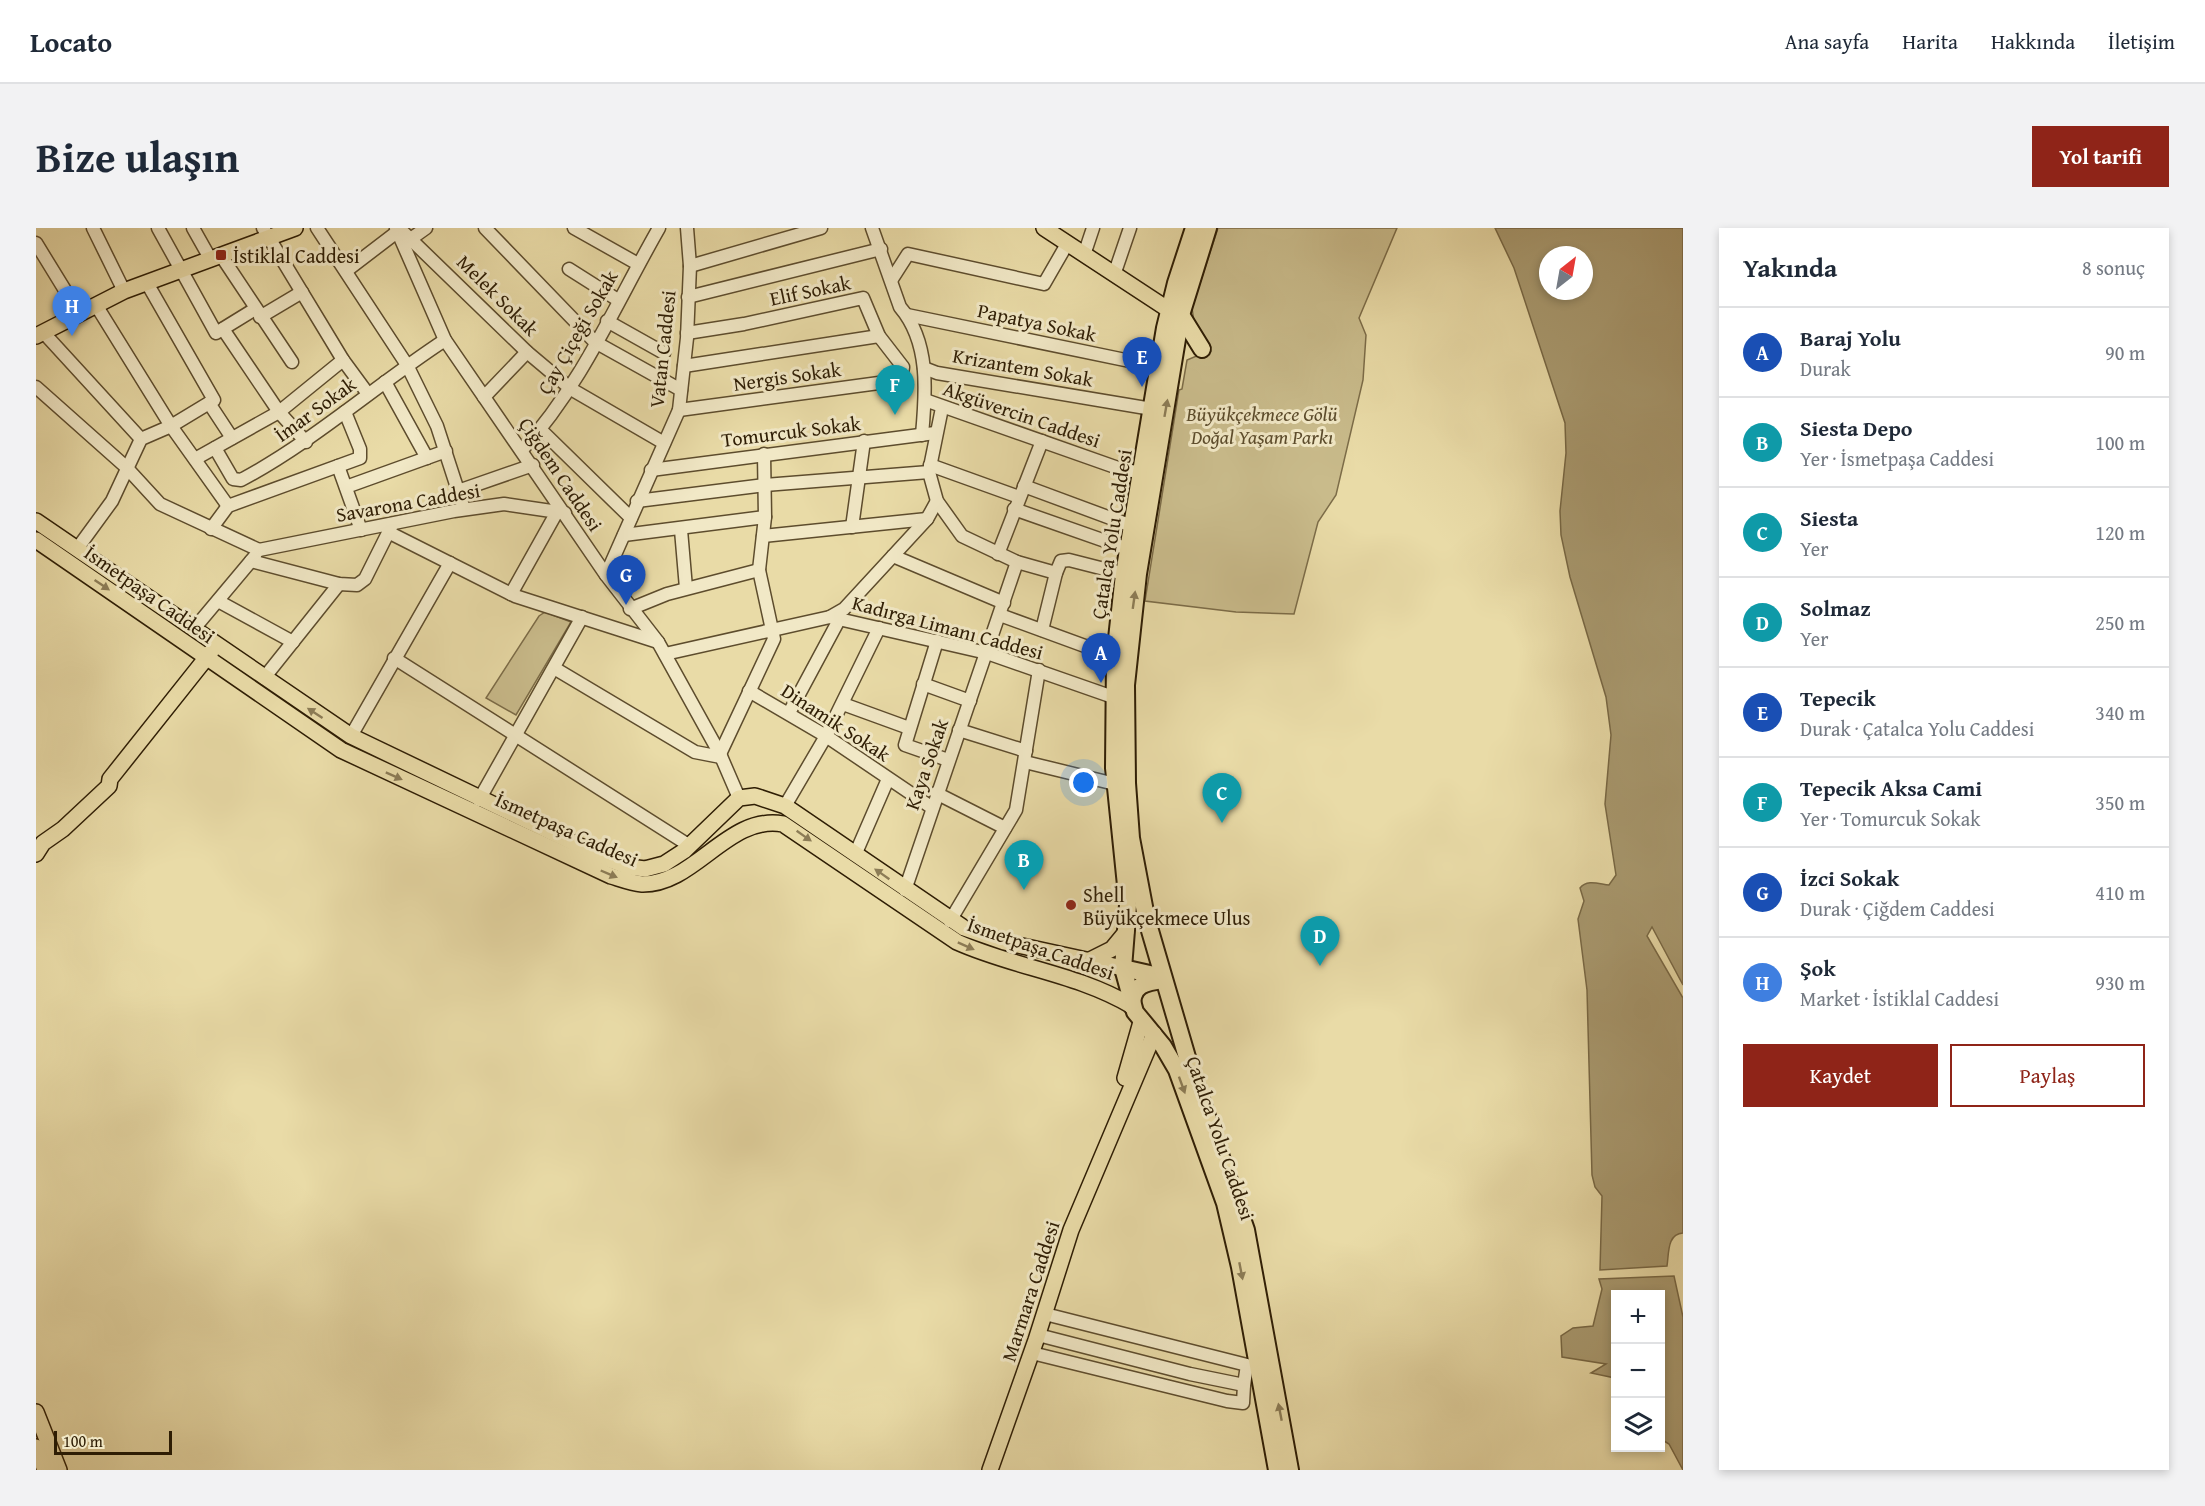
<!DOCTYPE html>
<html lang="tr">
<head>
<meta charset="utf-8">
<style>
  body { margin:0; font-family:"Gentium Book Plus",serif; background:#f2f2f3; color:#1f2937 }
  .controls { position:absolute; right:18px; bottom:18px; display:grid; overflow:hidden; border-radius:0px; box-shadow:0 3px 9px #0003 }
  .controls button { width:54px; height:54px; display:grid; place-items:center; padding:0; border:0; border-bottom:2px solid #e0e1e3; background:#fff; color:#1f2937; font:30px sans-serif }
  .compass { position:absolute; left:1503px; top:18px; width:54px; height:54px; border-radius:50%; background:#fff; box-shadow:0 3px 9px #0003; rotate:31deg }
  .scale { position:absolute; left:18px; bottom:15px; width:118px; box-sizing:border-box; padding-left:6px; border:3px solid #2e1d04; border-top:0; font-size:16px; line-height:21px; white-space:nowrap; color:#2e1d04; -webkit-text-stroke:4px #f1e8c6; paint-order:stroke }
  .you { position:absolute; left:1048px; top:555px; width:21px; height:21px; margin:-15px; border:4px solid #fff; border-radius:50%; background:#1a73e8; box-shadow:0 0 0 9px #1a73e833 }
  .badge { display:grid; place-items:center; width:39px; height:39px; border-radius:50%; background:#8f2418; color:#fff; font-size:20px; font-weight:700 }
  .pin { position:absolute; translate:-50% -50px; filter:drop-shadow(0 2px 3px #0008) }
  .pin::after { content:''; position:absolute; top:32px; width:21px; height:18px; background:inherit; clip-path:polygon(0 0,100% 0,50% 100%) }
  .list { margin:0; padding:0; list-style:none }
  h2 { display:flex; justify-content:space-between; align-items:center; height:78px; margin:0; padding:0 24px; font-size:26px }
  h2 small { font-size:20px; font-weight:400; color:#747a83 }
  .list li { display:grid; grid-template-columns:39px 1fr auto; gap:18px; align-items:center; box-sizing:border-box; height:90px; padding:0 24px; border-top:2px solid #e0e1e3 }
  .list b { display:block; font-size:22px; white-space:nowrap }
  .list p { margin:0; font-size:20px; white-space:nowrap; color:#747a83 }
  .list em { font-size:20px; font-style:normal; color:#747a83 }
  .actions { display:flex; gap:12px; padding:18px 24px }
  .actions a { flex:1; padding:14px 0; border:2px solid #8f2418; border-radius:0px; text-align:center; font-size:21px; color:#8f2418 }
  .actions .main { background:#8f2418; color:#fff }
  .icon { flex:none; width:33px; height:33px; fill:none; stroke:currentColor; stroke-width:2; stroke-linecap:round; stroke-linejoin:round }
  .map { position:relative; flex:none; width:1647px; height:1242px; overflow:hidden; border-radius:0px }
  header { display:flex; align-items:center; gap:36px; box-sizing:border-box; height:84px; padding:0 30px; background:#fff; border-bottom:2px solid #e0e1e3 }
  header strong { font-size:28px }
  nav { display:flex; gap:33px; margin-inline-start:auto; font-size:21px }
  .intro { display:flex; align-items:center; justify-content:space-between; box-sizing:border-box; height:144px; padding:0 36px }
  h1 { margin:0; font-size:42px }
  .button { padding:15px 27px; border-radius:0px; background:#8f2418; color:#fff; font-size:21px; font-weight:700 }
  main { display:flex; gap:36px; padding:0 36px }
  aside { flex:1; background:#fff; border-radius:0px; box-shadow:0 3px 9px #0003 }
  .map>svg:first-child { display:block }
</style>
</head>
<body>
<header>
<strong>Locato</strong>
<nav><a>Ana sayfa</a><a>Harita</a><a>Hakkında</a><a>İletişim</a></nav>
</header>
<div class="intro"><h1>Bize ulaşın</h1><a class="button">Yol tarifi</a></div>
<main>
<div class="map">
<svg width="1647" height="1242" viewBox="0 0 1647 1242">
  <rect width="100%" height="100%" fill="#e9dba7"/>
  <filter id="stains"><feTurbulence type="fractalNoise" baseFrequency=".00333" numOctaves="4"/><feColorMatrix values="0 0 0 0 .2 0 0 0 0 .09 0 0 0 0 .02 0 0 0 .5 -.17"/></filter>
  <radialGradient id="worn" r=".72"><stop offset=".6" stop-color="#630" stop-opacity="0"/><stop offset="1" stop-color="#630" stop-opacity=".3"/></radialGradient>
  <g fill="#c9bb8b" stroke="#7c6c48" stroke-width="1.5">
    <path d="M1182,0H1361L1323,90L1330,107L1327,152L1300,267L1282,294L1258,386L1200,384L1109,373L1143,162L1146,161L1151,132L1163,127L1156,80Z"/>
    <path d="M509,384L535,394L480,487L450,470L503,388Z"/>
  </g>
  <g fill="#a99a70" stroke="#786845" stroke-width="1.5" fill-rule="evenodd">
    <path d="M1459,0H1647V757L1616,699L1611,708L1647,770V1005C1631,1006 1633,1025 1631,1038L1564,1042L1566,968L1559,959L1556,947L1551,762L1542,691L1548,673L1544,660C1551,651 1563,656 1573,657L1580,647L1569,576L1575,507L1570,469L1534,349L1525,307L1524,283L1530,225L1529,195L1478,40ZM1512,27H1548V63H1512Z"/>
    <path d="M1638,1048L1647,1089V1242L1633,1216L1625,1211L1624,1066H1580L1579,1150L1555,1145L1570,1136L1526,1129L1525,1108L1537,1100L1557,1098L1566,1061L1563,1051Z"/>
  </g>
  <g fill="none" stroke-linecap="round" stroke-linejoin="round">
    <g stroke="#5d4c2d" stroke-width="15">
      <g id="minor">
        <path d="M57,0L88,63"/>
        <path d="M122,0L180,105L219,81"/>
        <path d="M157,0L175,32"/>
        <path d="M227,0L307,132L332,166"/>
        <path d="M281,0L371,137L401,198L428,281"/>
        <path d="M360,0L409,112L570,347L622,414L684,526L703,570"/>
        <path d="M363,0L491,124L535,161L628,215"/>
        <path d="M449,0L559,114L645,162"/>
        <path d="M538,0L602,36"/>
        <path d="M836,0L864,79C894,114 890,164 886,207"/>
        <path d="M376,10L390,0"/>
        <path d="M0,15L43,85"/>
        <path d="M1048,27L1057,0"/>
        <path d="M186,29L256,134"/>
        <path d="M654,38L785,0"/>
        <path d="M533,41L582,72"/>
        <path d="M310,43L361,4"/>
        <path d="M1078,47L1094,0"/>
        <path d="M856,51L872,26L1008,56L1031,16"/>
        <path d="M652,69L845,21"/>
        <path d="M60,77L135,198L192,278"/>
        <path d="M871,87L1123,139"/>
        <path d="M224,89L266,64"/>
        <path d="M571,93L628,125"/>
        <path d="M187,101L243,184L270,214"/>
        <path d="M7,104L105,211"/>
        <path d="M648,138L843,108"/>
        <path d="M888,140L901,145L1116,181"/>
        <path d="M349,154L391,230"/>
        <path d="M0,159L90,239L124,276L223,322"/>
        <path d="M448,169L491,124"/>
        <path d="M889,172L1082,240L1105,245"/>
        <path d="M173,175L196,210"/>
        <path d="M906,180L893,244L901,273L926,308L981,334L1020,345L1025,333L1033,332L1088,346"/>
        <path d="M643,182L865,152L867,139L843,108L827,70L708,96L651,105"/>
        <path d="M505,202L595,290"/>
        <path d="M179,220L197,251L205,252C278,213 340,157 409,112"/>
        <path d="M486,222C545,158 580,75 623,0"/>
        <path d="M159,231L243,184L307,132"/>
        <path d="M894,237L983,269"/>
        <path d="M302,238L325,302"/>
        <path d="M615,242L899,205"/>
        <path d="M988,258L1096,298"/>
        <path d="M310,259L410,223"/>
        <path d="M422,263L497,237"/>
        <path d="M601,273L729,257L893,244"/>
        <path d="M978,281L1092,321"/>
        <path d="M816,299L828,213"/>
        <path d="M175,301L192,278L324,230V221L309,184"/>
        <path d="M645,302L650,360"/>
        <path d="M352,304L479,368L622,414"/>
        <path d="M588,307L729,289"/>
        <path d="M727,308L891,291"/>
        <path d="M41,321L76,273L105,211L135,198L178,172L111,55"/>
        <path d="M223,322L418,283L468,276L529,285"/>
        <path d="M962,326L1006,213"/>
        <path d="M857,328L968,375"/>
        <path d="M215,333L303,356L321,357L329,351L355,299"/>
        <path d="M570,347L643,182L651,110L654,38L651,0"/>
        <path d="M475,366L522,282"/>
        <path d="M182,373L257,414"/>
        <path d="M594,381L631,366L723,342"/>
        <path d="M964,387L1079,429"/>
        <path d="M794,389L808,381L891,291L901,273"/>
        <path d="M157,402L219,328"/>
        <path d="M1006,402L1020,345"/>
        <path d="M901,413L869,517L912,532"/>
        <path d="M629,426L794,389L951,425L1077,469"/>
        <path d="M358,430L654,618"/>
        <path d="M518,440L659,524L685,529"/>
        <path d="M228,450L303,356"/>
        <path d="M887,456L934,473"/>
        <path d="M713,463L790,508L895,579"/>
        <path d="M807,476L873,500"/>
        <path d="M753,485L804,390"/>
        <path d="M923,502L990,523"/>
        <path d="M315,508L414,335"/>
        <path d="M684,526L738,411L723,342L729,289L728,226"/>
        <path d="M989,534L1079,556"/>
        <path d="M900,565L969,600"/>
        <path d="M443,572L546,389"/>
        <path d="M749,578L790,508L843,400"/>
        <path d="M819,627L852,551"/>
        <path d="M869,662L981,334"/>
        <path d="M914,693L980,582L1003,442"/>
        <path d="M1002,1107L1154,1146L1208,1157L1211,1137L1009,1086"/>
        <path d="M996,1125L1191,1173L1207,1175L1208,1157"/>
      </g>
    </g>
    <g stroke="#2e1d04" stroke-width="18">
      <g id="major">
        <path d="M1008,0L1133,82"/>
        <path d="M0,108L88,63L259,0"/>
        <path d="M0,293L315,508L569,630L593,639L609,641L628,636L648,623L703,570L719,568L749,578L928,700L968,714L1087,740"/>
        <path d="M0,312L305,522L575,648C585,651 595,655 606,656C659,657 692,586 747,596L921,714C979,740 1040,745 1096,778"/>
        <path d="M0,626L7,615L27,601L73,558L74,551L175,424"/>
        <path d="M1052,733L1076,721L1090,704"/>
        <path d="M1089,850L1105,794"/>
        <path d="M0,1184L23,1242"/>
        <path d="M0,1219L9,1242"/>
        <path d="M954,1242L1000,1112L1035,1002L1118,806"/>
      </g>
    </g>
    <g stroke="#2e1d04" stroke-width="20">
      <g id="highway">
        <path d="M1158,0L1140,55L1129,100L1088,346L1079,429L1078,540L1092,677L1087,740L1099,784L1127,818L1141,842L1189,975L1204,1039L1241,1242"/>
        <path d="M1172,0L1145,87L1102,346L1090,457L1091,555L1095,610L1110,689L1153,836L1210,1002L1254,1242"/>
        <path d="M1145,87L1166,121"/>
        <path d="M1087,740L1118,747L1126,752"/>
        <path d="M1096,778C1096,757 1109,754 1127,752"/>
      </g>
    </g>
    <use href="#minor" stroke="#f1e8c6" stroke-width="12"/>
    <use href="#major" stroke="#e9dba7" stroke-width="15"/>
    <use href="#highway" stroke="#e9dba7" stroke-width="16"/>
  </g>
  <defs><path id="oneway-solid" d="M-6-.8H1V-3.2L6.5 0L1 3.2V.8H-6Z" transform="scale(1.5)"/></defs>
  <g fill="#8c7c56">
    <use href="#oneway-solid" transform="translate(1130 180) rotate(-80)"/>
    <use href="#oneway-solid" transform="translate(66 357) rotate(34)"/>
    <use href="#oneway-solid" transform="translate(1098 372) rotate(-82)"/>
    <use href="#oneway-solid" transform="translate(279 485) rotate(-147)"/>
    <use href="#oneway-solid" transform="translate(358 548) rotate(24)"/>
    <use href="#oneway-solid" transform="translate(768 608) rotate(35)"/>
    <use href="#oneway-solid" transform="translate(573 646) rotate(23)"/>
    <use href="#oneway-solid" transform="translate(846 646) rotate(-145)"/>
    <use href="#oneway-solid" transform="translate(930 718) rotate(24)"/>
    <use href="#oneway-solid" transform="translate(1146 857) rotate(70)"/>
    <use href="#oneway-solid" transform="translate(1205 1043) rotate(79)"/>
    <use href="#oneway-solid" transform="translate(1244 1184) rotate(-101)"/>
  </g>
  <g fill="#8f2418" stroke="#f1e8c6" stroke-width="2">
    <rect x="179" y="21" width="12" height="12" rx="3"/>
    <circle cx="1035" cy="677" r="6"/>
  </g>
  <g text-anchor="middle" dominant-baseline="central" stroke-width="6" stroke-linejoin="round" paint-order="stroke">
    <g font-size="20" fill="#2e1d04" stroke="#f1e8c6" text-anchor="start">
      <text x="197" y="27">İstiklal Caddesi</text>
      <text x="1047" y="666">Shell<tspan x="1047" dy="23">Büyükçekmece Ulus</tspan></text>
    </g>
    <g font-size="20" fill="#2e1d04" stroke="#f1e8c6">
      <text transform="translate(774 62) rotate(-12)">Elif Sokak</text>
      <text transform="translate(462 67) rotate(45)">Melek Sokak</text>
      <text transform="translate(1001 94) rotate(12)">Papatya Sokak</text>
      <text transform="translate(541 104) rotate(-60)">Çay Çiçeği Sokak</text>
      <text transform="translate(626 121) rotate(-84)">Vatan Caddesi</text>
      <text transform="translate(987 139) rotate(10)">Krizantem Sokak</text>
      <text transform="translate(751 148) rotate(-8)">Nergis Sokak</text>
      <text transform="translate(279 181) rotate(-36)">İmar Sokak</text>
      <text transform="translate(986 186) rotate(19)">Akgüvercin Caddesi</text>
      <text transform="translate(755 203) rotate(-7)">Tomurcuk Sokak</text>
      <text transform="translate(525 246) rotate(56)">Çiğdem Caddesi</text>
      <text transform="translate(372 274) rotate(-10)">Savarona Caddesi</text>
      <text transform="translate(1075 306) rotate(-81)">Çatalca Yolu Caddesi</text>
      <text transform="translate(114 366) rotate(35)">İsmetpaşa Caddesi</text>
      <text transform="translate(912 399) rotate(15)">Kadırga Limanı Caddesi</text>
      <text transform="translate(800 494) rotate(33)">Dinamik Sokak</text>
      <text transform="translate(890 536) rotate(-71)">Kaya Sokak</text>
      <text transform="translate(531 601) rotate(24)">İsmetpaşa Caddesi</text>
      <text transform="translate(1005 720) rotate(19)">İsmetpaşa Caddesi</text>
      <text transform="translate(1185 910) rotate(71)">Çatalca Yolu Caddesi</text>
      <text transform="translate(994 1063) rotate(-72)">Marmara Caddesi</text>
    </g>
    <g font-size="20" font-style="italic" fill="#5c4c2c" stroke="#f1e8c6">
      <text x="1226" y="185">Büyükçekmece Gölü<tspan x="1226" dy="23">Doğal Yaşam Parkı</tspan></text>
    </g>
  </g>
  <rect width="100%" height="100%" filter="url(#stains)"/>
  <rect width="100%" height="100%" fill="url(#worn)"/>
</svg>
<div class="controls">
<button>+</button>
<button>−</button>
<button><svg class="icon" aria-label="layers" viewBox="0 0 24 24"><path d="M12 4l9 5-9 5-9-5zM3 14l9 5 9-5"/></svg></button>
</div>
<svg class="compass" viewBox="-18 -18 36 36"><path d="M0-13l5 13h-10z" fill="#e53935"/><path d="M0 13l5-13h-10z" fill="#747a83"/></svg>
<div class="scale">100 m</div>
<div class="you"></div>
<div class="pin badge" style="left:1065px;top:455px;background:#1a4fb4">A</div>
<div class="pin badge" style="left:988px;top:662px;background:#0f9aa8">B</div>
<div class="pin badge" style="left:1186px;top:595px;background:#0f9aa8">C</div>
<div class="pin badge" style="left:1284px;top:738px;background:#0f9aa8">D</div>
<div class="pin badge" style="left:1106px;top:159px;background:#1a4fb4">E</div>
<div class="pin badge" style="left:859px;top:187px;background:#0f9aa8">F</div>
<div class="pin badge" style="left:590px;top:377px;background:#1a4fb4">G</div>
<div class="pin badge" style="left:36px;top:108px;background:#3f7fe0">H</div>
</div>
<aside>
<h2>Yakında<small>8 sonuç</small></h2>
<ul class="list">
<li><span class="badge" style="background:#1a4fb4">A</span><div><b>Baraj Yolu</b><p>Durak</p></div><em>90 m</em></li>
<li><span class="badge" style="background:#0f9aa8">B</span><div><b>Siesta Depo</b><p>Yer · İsmetpaşa Caddesi</p></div><em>100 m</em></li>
<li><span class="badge" style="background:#0f9aa8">C</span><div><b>Siesta</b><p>Yer</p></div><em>120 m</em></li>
<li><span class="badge" style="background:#0f9aa8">D</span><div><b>Solmaz</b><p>Yer</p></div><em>250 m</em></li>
<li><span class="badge" style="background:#1a4fb4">E</span><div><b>Tepecik</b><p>Durak · Çatalca Yolu Caddesi</p></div><em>340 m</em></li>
<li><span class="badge" style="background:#0f9aa8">F</span><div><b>Tepecik Aksa Cami</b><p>Yer · Tomurcuk Sokak</p></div><em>350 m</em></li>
<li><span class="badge" style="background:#1a4fb4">G</span><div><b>İzci Sokak</b><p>Durak · Çiğdem Caddesi</p></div><em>410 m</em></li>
<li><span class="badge" style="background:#3f7fe0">H</span><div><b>Şok</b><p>Market · İstiklal Caddesi</p></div><em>930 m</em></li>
</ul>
<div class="actions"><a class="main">Kaydet</a><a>Paylaş</a></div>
</aside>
</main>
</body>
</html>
